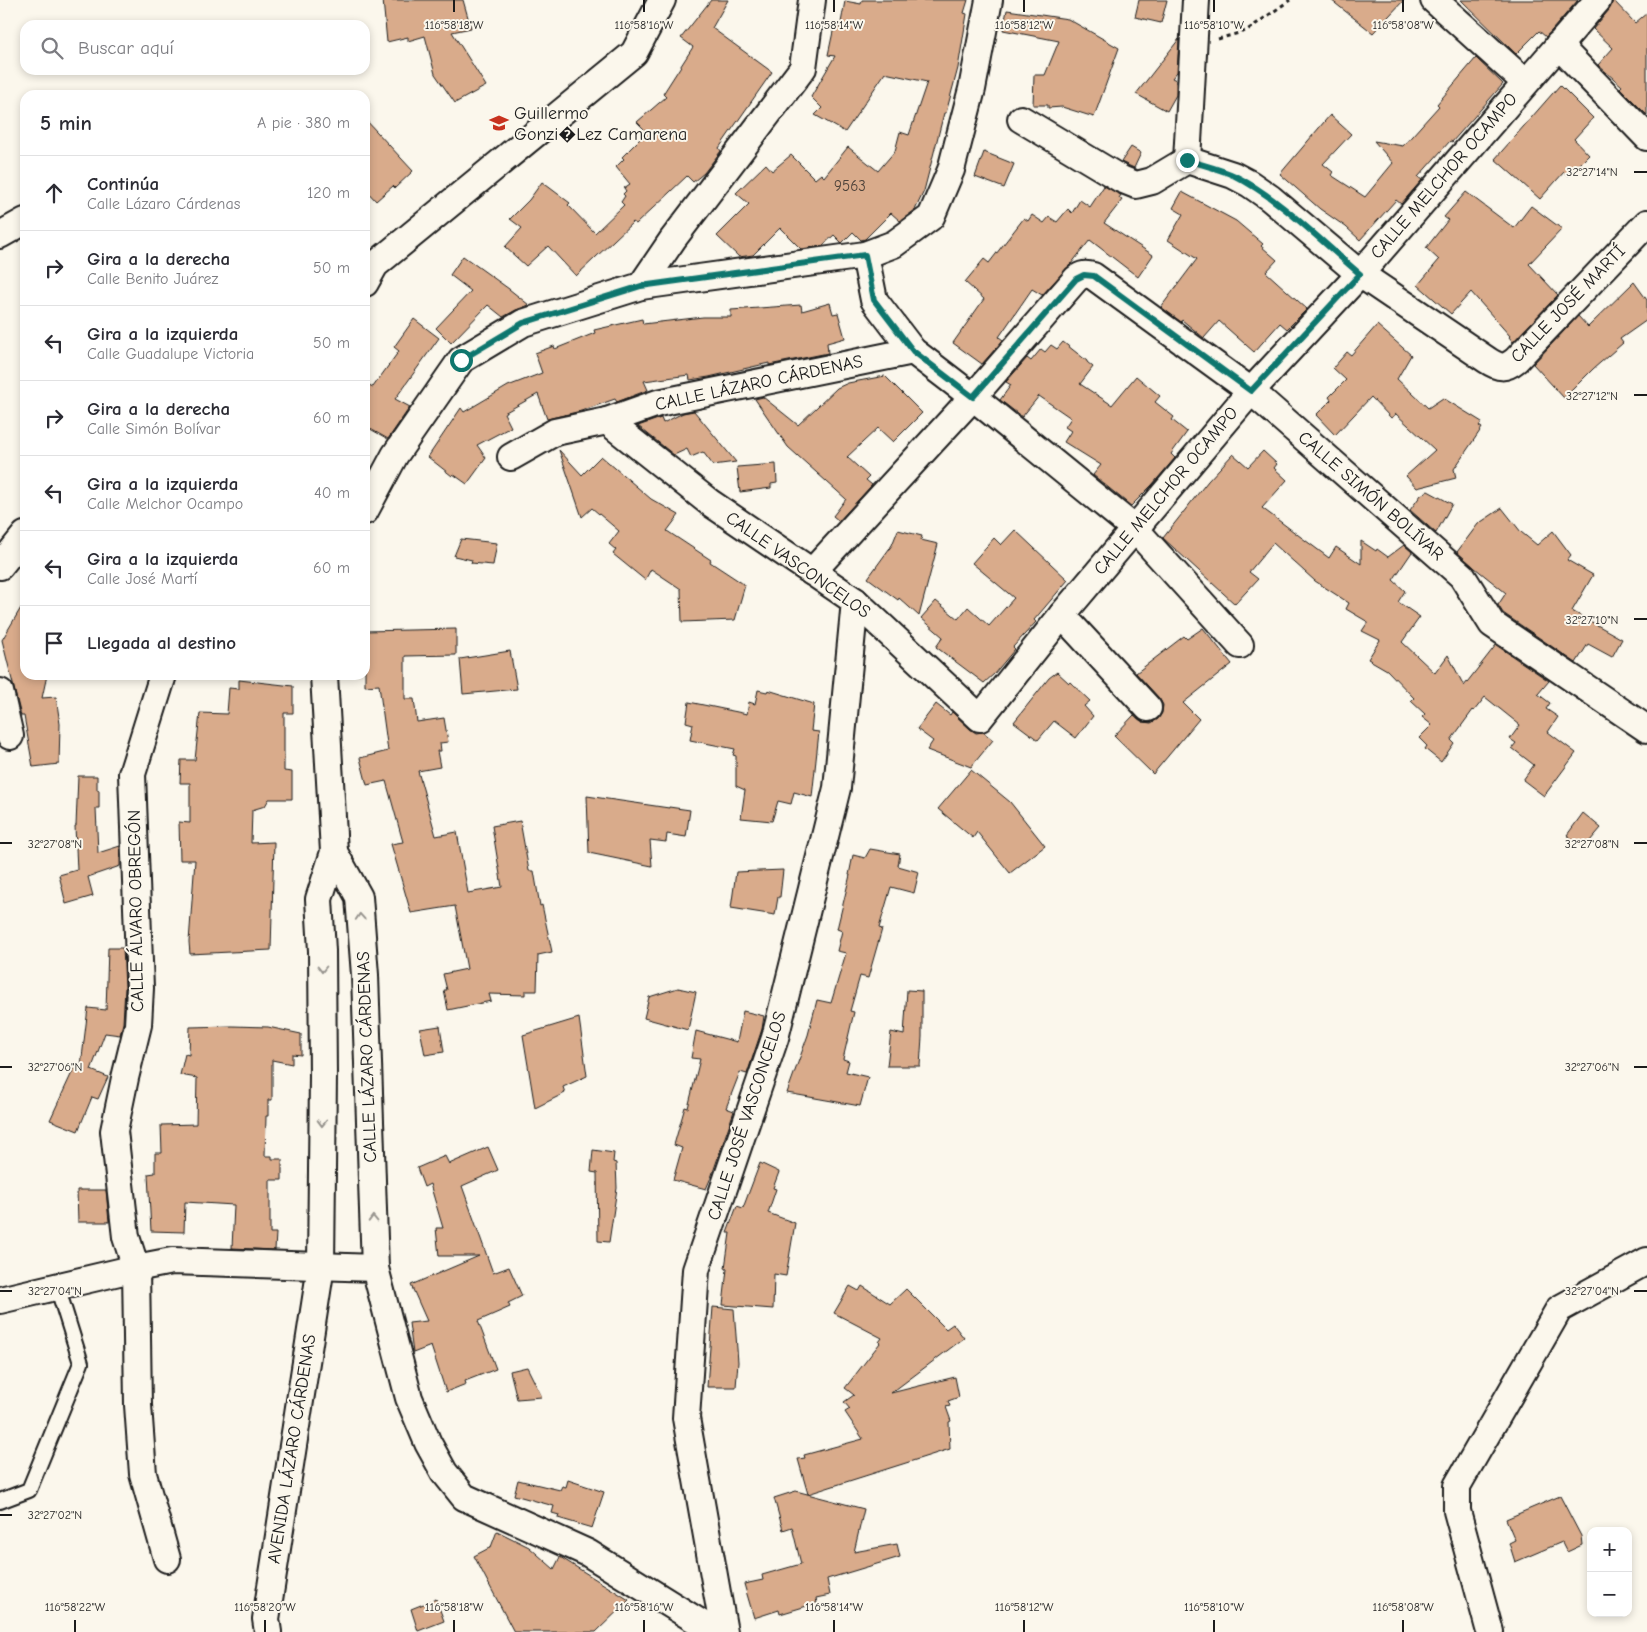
<!DOCTYPE html>
<html lang="es">
<head>
<meta charset="utf-8">
<style>
  body { margin:0; font-family:"Comic Neue",sans-serif; background:#f7f7f7; color:#2b2b33 }
  .controls { position:absolute; right:15px; bottom:15px; display:grid; overflow:hidden; border-radius:10px; box-shadow:0 2px 8px #0003 }
  .controls button { width:45px; height:45px; display:grid; place-items:center; padding:0; border:0; border-bottom:1px solid #e1e1e2; background:#fff; color:#2b2b33; font:25px sans-serif }
  .stop { position:absolute; width:15px; height:15px; margin:-11px; border:4px solid #0f766e; border-radius:50%; background:#fff }
  .stop.end { background:#0f766e; border-color:#fff; box-shadow:0 1px 5px #0008 }
  .list { margin:0; padding:0; list-style:none }
  h2 { display:flex; justify-content:space-between; align-items:center; height:65px; margin:0; padding:0 20px; font-size:21px }
  h2 small { font-size:16px; font-weight:400; color:#7c7c81 }
  .list li { display:grid; grid-template-columns:32px 1fr auto; gap:15px; align-items:center; box-sizing:border-box; height:75px; padding:0 20px; border-top:1px solid #e1e1e2 }
  .list b { display:block; font-size:19px; white-space:nowrap }
  .list p { margin:0; font-size:16px; white-space:nowrap; color:#7c7c81 }
  .list em { font-size:16px; font-style:normal; color:#7c7c81 }
  .icon { flex:none; width:28px; height:28px; fill:none; stroke:currentColor; stroke-width:2; stroke-linecap:round; stroke-linejoin:round }
  .map { position:relative; flex:none; width:1647px; height:1632px; overflow:hidden }
  .search { position:absolute; background:#fff; box-shadow:0 2px 8px #0003; left:20px; top:20px; width:350px; height:55px; display:flex; align-items:center; gap:12px; box-sizing:border-box; padding:0 18px; border-radius:15px; color:#7c7c81; font-size:19px }
  .panel { position:absolute; background:#fff; box-shadow:0 2px 8px #0003; left:20px; top:90px; width:350px; height:590px; border-radius:15px }
  .map>svg:first-child { display:block }
</style>
</head>
<body>
<div class="map">
<svg width="1647" height="1632" viewBox="0 0 1647 1632">
  <rect width="100%" height="100%" fill="#fbf7ec"/>
  <filter id="ink" filterUnits="userSpaceOnUse"><feTurbulence type="fractalNoise" baseFrequency=".02" numOctaves="2"/><feDisplacementMap in="SourceGraphic" scale="10" xChannelSelector="R" yChannelSelector="G"/><feConvolveMatrix kernelMatrix="1 2 1 2 8 2 1 2 1" color-interpolation-filters="sRGB"/></filter>
  <g filter="url(#ink)">
    <g fill="#d9ab8b" stroke="#1c1c1c">
      <path d="M383,0H463L471,28L452,32L486,86L455,103L435,74L425,36L408,41V37L387,42Z"/>
      <path d="M711,0H728L712,28L772,72L719,148L721,151L704,173L693,182L687,176L636,224L633,222L576,276L548,246L526,266L505,247L522,228L510,219L529,200L542,182L570,203L568,205L595,233L624,205L621,202L625,196L623,194L626,191L624,188L630,184L616,167L624,159L622,157L647,132L637,122L666,97L663,94L693,47L681,38Z"/>
      <path d="M862,0H968L964,13L967,14L958,68L946,113H944L924,191L915,210L900,221L891,213L865,239L861,240L853,232L842,243L834,235L822,246L801,249L780,228L753,255L739,257L717,236L749,204L736,193L766,164L772,171L791,155L815,179L821,174L824,177L848,147L878,171L895,151L900,132L909,135L927,82L885,73L845,132L815,115L822,108L811,97L835,56L828,55L834,27L840,28L845,1L861,4Z"/>
      <path d="M1139,0H1167L1161,23L1135,17Z"/>
      <path d="M1331,0H1404L1373,33Z"/>
      <path d="M1461,0H1578L1546,37L1539,31L1516,54Z"/>
      <path d="M1613,0L1635,23L1647,13V115L1620,88L1622,86L1598,65L1613,48L1593,29L1609,10Z"/>
      <path d="M1007,10L1068,19L1119,48L1094,117L1062,107L1048,108V105H1033L1034,75H1045L1059,41L1003,30Z"/>
      <path d="M1179,39L1177,72L1172,78L1176,80V95L1167,111L1136,94Z"/>
      <path d="M1476,58L1503,84L1452,142L1450,141L1418,177L1422,180L1401,204L1396,200L1360,240L1346,227L1320,209L1280,174L1330,115L1351,134L1323,164L1333,172L1331,175L1365,197L1393,163L1374,141L1403,146L1439,106L1437,104Z"/>
      <path d="M1560,85L1593,118L1574,139L1589,155L1568,176L1564,172L1540,199L1495,159Z"/>
      <path d="M365,119L413,171L395,188L393,186L376,201L365,189Z"/>
      <path d="M1131,147L1141,153L1134,168L1121,162Z"/>
      <path d="M984,152L1014,164L1004,188L975,177Z"/>
      <path d="M1104,186L1121,195L1119,198L1122,200L1104,223L1153,255L1138,277L1090,240L1071,264L1042,295L1032,289L999,337L1003,340L982,364L953,343L984,299L965,282L984,259L989,263L1024,218L1028,221L1032,215L1044,223L1049,217L1057,222L1068,209L1072,213L1080,200L1090,207Z"/>
      <path d="M1182,192L1236,221L1263,244L1261,246L1277,260L1266,272L1307,309L1287,329L1280,323L1254,352L1219,321L1204,338L1182,320L1181,322L1161,307L1197,259L1168,240L1183,214L1173,208Z"/>
      <path d="M1466,192L1514,228L1531,206L1562,229L1529,264L1558,295L1513,342L1509,337L1510,336L1471,292L1451,314L1418,285L1439,260L1426,248L1448,220L1444,217Z"/>
      <path d="M463,256L509,289L529,305L516,310L503,317L488,305L451,343L436,328L471,291L450,275Z"/>
      <path d="M1634,282L1647,300V320L1620,339L1623,343L1593,369L1564,398L1533,364L1578,316L1588,327Z"/>
      <path d="M830,303L833,314L838,313L845,338L827,343L828,353L769,365V363L709,377L690,380L689,375L644,381L648,390L617,402L615,399L581,411L547,419L538,394L504,413L511,427L477,445L486,458L467,484L453,474L452,476L428,457L461,408L464,412L508,386L542,373L535,353L554,346L555,349L595,333L594,330L642,319L643,324L703,317H731V310L801,305L802,311Z"/>
      <path d="M414,319L439,338L395,399L410,407L388,439L365,426V383L373,387L399,351L394,347Z"/>
      <path d="M1377,325L1411,355L1397,379L1428,408L1443,398L1482,422L1479,426L1482,428L1454,469L1456,478L1417,488L1406,476L1435,450L1396,414L1391,418L1371,397L1335,435L1316,415L1331,400L1329,397L1346,380L1333,368L1347,352L1351,355Z"/>
      <path d="M1063,342L1087,361V362L1093,367L1080,384L1112,405L1136,376L1160,396L1155,402L1174,417L1172,420L1187,432L1171,454L1175,458L1152,485L1131,506L1093,475L1101,465L1064,442L1071,431L1065,427L1071,418L1039,396L1022,417L1000,400L1011,385L1006,382L1027,358L1031,361L1041,349L1045,352L1051,345L1057,349Z"/>
      <path d="M885,376L922,413L893,442L878,428L847,457L869,477L866,480L872,485L839,521L833,516L846,499L788,447L755,399L763,397L798,425L837,388L848,383Z"/>
      <path d="M694,411L713,434L736,462L713,465L703,452L691,457L687,449L674,455L638,426L661,418L663,423L683,413Z"/>
      <path d="M559,450L582,475L601,456L651,499L679,515L667,531L711,560L710,562L745,585L735,620L682,622L681,589L651,569L645,580L613,554L616,550L609,544L619,531L592,508L582,517Z"/>
      <path d="M1263,451L1277,464L1274,468L1287,480L1262,508L1329,558L1336,547L1361,564V541L1376,551L1377,549L1388,557L1404,545L1412,552L1393,580L1405,591L1398,602L1420,617L1402,642L1435,673L1448,655L1464,686L1496,645L1549,681L1538,694L1550,703L1546,709L1558,717L1548,732L1576,753L1544,796L1523,780L1534,765L1512,748L1516,743L1510,739L1520,725L1485,697L1474,711L1473,710L1451,740L1454,743L1441,762L1425,749L1427,746L1419,738L1432,725L1422,717L1425,714L1411,701L1414,698L1387,670L1368,659L1380,640L1362,631L1368,622L1346,609L1349,603L1315,581L1273,543L1249,572L1258,579L1235,604L1163,538L1208,481L1233,454L1248,467Z"/>
      <path d="M776,464L777,483L771,484V488L740,492L737,467Z"/>
      <path d="M1428,491L1452,504L1436,533L1410,510L1421,495Z"/>
      <path d="M1502,508L1521,532L1537,545L1553,531L1571,555L1567,560L1593,575L1572,611L1622,639L1612,657L1588,644L1576,663L1503,613L1498,605L1506,593L1475,568L1457,552L1478,524Z"/>
      <path d="M898,530L922,536L921,540L938,544L919,616L899,598L898,600L868,578L892,545Z"/>
      <path d="M1015,530L1068,580L1034,620L1036,622L1013,647L1015,649L994,674L984,683L936,647L943,637L921,618L936,601L958,619L968,607L989,626L1014,598L972,563L994,538L1001,545Z"/>
      <path d="M461,539L497,543L493,565L471,563L472,560L454,556Z"/>
      <path d="M25,601V675H47L42,698L56,697L60,724L59,764L33,767L24,716H21L2,640Z"/>
      <path d="M1203,628L1232,664L1183,703L1199,719L1153,774L1114,736L1134,715L1143,722L1151,723L1158,719L1162,713L1163,705L1159,698L1136,673L1184,636L1187,639Z"/>
      <path d="M456,629V655L405,656V699H414L417,722L444,718L448,742L440,743L441,751H437L440,767L418,771L436,836L457,832L468,893L502,887L492,826L520,821L529,871H534L540,906L542,905L552,952L538,955L537,991H525V995L489,994L491,1001L448,1010L444,990H447L443,974L467,969L455,906L411,913L391,844L403,842L386,781L367,785L360,758L388,751L379,685L365,686V631Z"/>
      <path d="M510,651L517,689L463,694L460,659Z"/>
      <path d="M1057,672L1069,683L1070,682L1090,701L1084,706L1093,716L1076,738L1054,721L1038,740L1014,722L1049,678Z"/>
      <path d="M239,680L293,686V713H284V771L292,772V799H269L265,806L252,810L251,843L274,842L271,950L190,954L189,942L195,860H180L179,822L190,823V783H180L181,760H195L200,713L227,714L229,688L239,689Z"/>
      <path d="M758,690L767,692L768,690L814,704L811,731L819,732L812,797L794,792L791,804L778,801L772,821L741,818L745,790L736,786V756L733,755L735,749L690,740L693,724L686,722L689,702L747,714L749,702L755,704Z"/>
      <path d="M936,704L950,715L952,712L970,729L976,733L983,732L993,740L971,767L927,750L933,741L917,729Z"/>
      <path d="M971,770L1010,802L1045,846L1010,873L977,832L973,838L938,809Z"/>
      <path d="M78,776H97V790H99V808H96L98,853L120,846V866L88,877L93,896L66,904L59,875L77,870L75,826H76Z"/>
      <path d="M587,796L669,808V807L690,810L686,837L667,834L666,842L650,840L652,866L589,853Z"/>
      <path d="M1583,813L1601,828L1584,848L1567,835Z"/>
      <path d="M870,849L900,854L898,866L919,872L914,893L891,887L879,928L882,929L868,978L860,976L850,1011L854,1012L843,1059L849,1061L846,1072L868,1077L860,1106L787,1093L808,1035L817,1000L831,1003L846,953L837,951L842,931L837,929L850,875H849L853,855L865,858Z"/>
      <path d="M783,870L780,897H778L775,915L731,908L736,872Z"/>
      <path d="M108,948H123L125,988L123,1023L120,1035L105,1033L91,1070L108,1077L98,1099L92,1097L78,1131L50,1120L76,1064L81,1066L88,1008L106,1010Z"/>
      <path d="M678,988L696,992L688,1030L644,1018L649,997Z"/>
      <path d="M907,990L922,991V1037L920,1066H887L891,1032L904,1035Z"/>
      <path d="M743,1011L764,1016L762,1029L747,1074L740,1072L726,1108L734,1111L712,1175L706,1189L673,1180L682,1148L674,1145L685,1107L688,1108L700,1059L691,1058L696,1031L737,1042Z"/>
      <path d="M579,1018L587,1076L563,1087L565,1093L535,1108L523,1035Z"/>
      <path d="M232,1026L268,1027L301,1034V1055L292,1054V1064L272,1060V1100H268V1116H266L265,1156H272V1159H282V1180H270V1233H276L275,1250L232,1248L234,1205L185,1202L184,1232L151,1231L148,1174L155,1173V1153H162L161,1125L196,1124L197,1078L180,1075L185,1054L189,1055L190,1027Z"/>
      <path d="M440,1026L444,1052L425,1055L420,1029Z"/>
      <path d="M488,1147L498,1170L462,1186L493,1273L509,1267L522,1296L508,1303L510,1307L478,1321L496,1369L465,1381L466,1384L446,1392L431,1346L413,1353L409,1323L427,1321L411,1285L479,1256H439L436,1228H443L430,1184L424,1187L417,1168L445,1156L449,1164Z"/>
      <path d="M593,1150L614,1153L613,1162L616,1163L617,1188L609,1242L598,1241L597,1173L591,1172Z"/>
      <path d="M760,1163L779,1172L773,1188L776,1189L768,1213L795,1223L786,1276L774,1274L773,1309L723,1305L727,1269L725,1268L730,1233H727L737,1206L743,1208Z"/>
      <path d="M77,1190H106L109,1222H78Z"/>
      <path d="M850,1286L859,1291L862,1286L890,1304L906,1289L946,1329L953,1324L964,1338L891,1393L955,1377L959,1397L948,1401L950,1406L946,1407L951,1421L949,1422L950,1449L808,1494L798,1459L805,1458L804,1455L863,1439L845,1412L850,1409L844,1402L854,1395L845,1388L880,1343L879,1342L882,1338L834,1313Z"/>
      <path d="M713,1307L734,1309L738,1362L736,1387H707Z"/>
      <path d="M527,1367L542,1397L517,1399L510,1371Z"/>
      <path d="M518,1480L560,1490L562,1486L566,1487L568,1480L604,1492L592,1528L558,1518L559,1515L552,1513L554,1506L514,1495Z"/>
      <path d="M796,1491L864,1509L854,1552L897,1544L900,1557L827,1579L830,1595L816,1598L817,1603L780,1614L779,1610L754,1618L744,1584L763,1580L762,1575L801,1564L792,1527L783,1530L774,1498Z"/>
      <path d="M1560,1496L1581,1536L1582,1545L1567,1552L1562,1542L1515,1562L1509,1543L1515,1540L1506,1519Z"/>
      <path d="M497,1531L529,1547L554,1569L560,1557L629,1600L596,1632H514L474,1556L491,1547Z"/>
      <path d="M436,1599L444,1621L418,1631L411,1609Z"/>
    </g>
    <g fill="none" stroke-linecap="round" stroke-linejoin="round">
      <g stroke="#1c1c1c" stroke-width="18">
        <path id="lane" d="M0,1501L29,1490L81,1363L57,1286"/>
      </g>
      <g stroke="#1c1c1c" stroke-width="30">
        <g id="street">
          <path d="M1434,0L1525,82"/>
          <path d="M1558,45L1647,137"/>
          <path d="M1021,119L1121,179L1136,185L1152,181L1187,160"/>
          <path d="M1187,160L1233,175L1250,184L1270,198L1360,274L1487,360C1499,368 1505,369 1516,360L1647,223"/>
          <path d="M1187,160L1196,0"/>
          <path d="M0,235L25,221"/>
          <path d="M865,255L874,300L913,351L973,397L1135,529L1240,645"/>
          <path d="M365,283L375,265L634,53L662,0"/>
          <path d="M641,286L673,239L803,68L812,0"/>
          <path d="M607,421L709,502L855,601L980,718L1062,615L1251,391L1360,274L1598,0"/>
          <path d="M511,457L555,432L607,421L658,403L913,351"/>
          <path d="M365,511L395,455L461,360L523,323L641,286L865,255L894,244L931,217L951,170L972,89L989,0"/>
          <path d="M0,566L25,535"/>
          <path d="M812,572L973,397L1076,279C1082,274 1086,274 1093,276L1251,391L1462,576L1492,624L1647,729"/>
          <path d="M1062,615L1148,708"/>
          <path d="M163,675L132,774L140,988L138,1025L125,1078L114,1131L126,1237L136,1268L138,1405L143,1474L167,1559"/>
          <path d="M0,692L10,736"/>
          <path d="M334,852L359,897L365,975L375,1268"/>
          <path d="M0,1300L136,1268L172,1261L375,1268L409,1398L428,1443L444,1472L464,1497L588,1553L715,1632"/>
          <path d="M268,1632L266,1619L321,1266L323,1075L322,951L319,899L334,852L324,675"/>
          <path d="M724,1632L686,1418L696,1270L775,1038L837,788L855,601"/>
          <path d="M1490,1632L1457,1511V1486L1559,1309L1647,1261"/>
        </g>
      </g>
      <path stroke="#1c1c1c" stroke-width="3" stroke-dasharray="4 4" stroke-linecap="butt" d="M1218,39L1246,31L1290,0"/>
      <use href="#lane" stroke="#fbf7ec" stroke-width="14"/>
      <use href="#street" stroke="#fbf7ec" stroke-width="26"/>
    </g>
    <defs><path id="oneway-chevron" d="M-2-3.5L2.5 0L-2 3.5" fill="none" stroke-width="1.6" stroke-linecap="round" stroke-linejoin="round" transform="scale(1.25)"/></defs>
    <g stroke="#97948e">
      <use href="#oneway-chevron" transform="translate(360 917) rotate(-94)"/>
      <use href="#oneway-chevron" transform="translate(322 969) rotate(90)"/>
      <use href="#oneway-chevron" transform="translate(322 1123) rotate(91)"/>
      <use href="#oneway-chevron" transform="translate(373 1219) rotate(-92)"/>
    </g>
  </g>
  <g fill="none" stroke-linecap="round" stroke-linejoin="round" filter="url(#ink)">
    <path stroke="#0f766e" stroke-width="6" d="M461,360L523,323L641,286L865,255L874,300L913,351L973,397L1076,279L1084,275L1094,276L1251,391L1360,274C1322,242 1279,198 1235,176C1220,169 1202,165 1187,160"/>
  </g>
  <path fill="none" stroke="#1c1c1c" stroke-width="2" d="M454,0V12M644,0V12M834,0V12M1024,0V12M1214,0V12M1403,0V12M1634,172H1647M1634,395H1647M1634,619H1647M0,843H12M1634,843H1647M0,1067H12M1634,1067H1647M0,1291H12M1634,1291H1647M0,1515H12M75,1620V1632M265,1620V1632M454,1620V1632M644,1620V1632M834,1620V1632M1024,1620V1632M1214,1620V1632M1403,1620V1632"/>
  <defs>
    <g id="school-bare" transform="scale(1.5)"><path d="M0-5L7-2L0 1L-7-2ZM-4 1L0 2.5L4 1V4Q0 6-4 4Z" fill="#c8321e" stroke="#fbf7ec" stroke-width="2.5" paint-order="stroke"/></g>
  </defs>
  <g fill-rule="evenodd">
    <use href="#school-bare" x="499" y="123"/>
  </g>
  <g text-anchor="middle" dominant-baseline="central" stroke-width="4" stroke-linejoin="round" paint-order="stroke">
    <g font-size="15" fill="#4b4038">
      <text x="850" y="186">9563</text>
    </g>
    <g font-size="18" fill="#1c1c1c" stroke="#fbf7ec" text-anchor="start">
      <text x="514" y="113">Guillermo<tspan x="514" dy="21">Gonzi�Lez Camarena</tspan></text>
    </g>
    <g font-size="18" fill="#1c1c1c" stroke="#fbf7ec">
      <text transform="translate(1444 176) rotate(-49)">CALLE MELCHOR OCAMPO</text>
      <text transform="translate(1568 304) rotate(-46)">CALLE JOSÉ MARTÍ</text>
      <text transform="translate(759 383) rotate(-12)">CALLE LÁZARO CÁRDENAS</text>
      <text transform="translate(1166 491) rotate(-50)">CALLE MELCHOR OCAMPO</text>
      <text transform="translate(1371 496) rotate(41)">CALLE SIMÓN BOLÍVAR</text>
      <text transform="translate(798 565) rotate(35)">CALLE VASCONCELOS</text>
      <text transform="translate(136 911) rotate(-91)">CALLE ÁLVARO OBREGÓN</text>
      <text transform="translate(367 1057) rotate(-92)">CALLE LÁZARO CÁRDENAS</text>
      <text transform="translate(747 1116) rotate(-72)">CALLE JOSÉ VASCONCELOS</text>
      <text transform="translate(292 1449) rotate(-81)">AVENIDA LÁZARO CÁRDENAS</text>
    </g>
  </g>
  <g font-size="12" text-anchor="middle" fill="#1c1c1c" stroke="#fbf7ec" stroke-width="4" stroke-linejoin="round" paint-order="stroke">
    <text x="454" y="29">116°58'18"W</text>
    <text x="644" y="29">116°58'16"W</text>
    <text x="834" y="29">116°58'14"W</text>
    <text x="1024" y="29">116°58'12"W</text>
    <text x="1214" y="29">116°58'10"W</text>
    <text x="1403" y="29">116°58'08"W</text>
    <text x="1592" y="176">32°27'14"N</text>
    <text x="1592" y="400">32°27'12"N</text>
    <text x="1592" y="624">32°27'10"N</text>
    <text x="55" y="848">32°27'08"N</text>
    <text x="1592" y="848">32°27'08"N</text>
    <text x="55" y="1071">32°27'06"N</text>
    <text x="1592" y="1071">32°27'06"N</text>
    <text x="55" y="1295">32°27'04"N</text>
    <text x="1592" y="1295">32°27'04"N</text>
    <text x="55" y="1519">32°27'02"N</text>
    <text x="75" y="1611">116°58'22"W</text>
    <text x="265" y="1611">116°58'20"W</text>
    <text x="454" y="1611">116°58'18"W</text>
    <text x="644" y="1611">116°58'16"W</text>
    <text x="834" y="1611">116°58'14"W</text>
    <text x="1024" y="1611">116°58'12"W</text>
    <text x="1214" y="1611">116°58'10"W</text>
    <text x="1403" y="1611">116°58'08"W</text>
  </g>
</svg>
<div class="controls">
<button>+</button>
<button>−</button>
</div>
<div class="stop" style="left:461px;top:360px"></div>
<div class="stop end" style="left:1187px;top:160px"></div>
<div class="search"><svg class="icon" aria-label="search" viewBox="0 0 24 24"><circle cx="10" cy="10" r="6"/><path d="M15 15l6 6"/></svg>Buscar aquí</div>
<section class="panel">
<h2>5 min<small>A pie · 380 m</small></h2>
<ul class="list">
<li><svg class="icon" aria-label="ahead" viewBox="0 0 24 24"><path d="M12 20V5M6 11l6-6 6 6"/></svg><div><b>Continúa</b><p>Calle Lázaro Cárdenas</p></div><em>120 m</em></li>
<li><svg class="icon" aria-label="right" viewBox="0 0 24 24"><path d="M7 20v-9h11M14 6l5 5-5 5"/></svg><div><b>Gira a la derecha</b><p>Calle Benito Juárez</p></div><em>50 m</em></li>
<li><svg class="icon" aria-label="left" viewBox="0 0 24 24"><path d="M17 20v-9H6M10 6l-5 5 5 5"/></svg><div><b>Gira a la izquierda</b><p>Calle Guadalupe Victoria</p></div><em>50 m</em></li>
<li><svg class="icon" aria-label="right" viewBox="0 0 24 24"><path d="M7 20v-9h11M14 6l5 5-5 5"/></svg><div><b>Gira a la derecha</b><p>Calle Simón Bolívar</p></div><em>60 m</em></li>
<li><svg class="icon" aria-label="left" viewBox="0 0 24 24"><path d="M17 20v-9H6M10 6l-5 5 5 5"/></svg><div><b>Gira a la izquierda</b><p>Calle Melchor Ocampo</p></div><em>40 m</em></li>
<li><svg class="icon" aria-label="left" viewBox="0 0 24 24"><path d="M17 20v-9H6M10 6l-5 5 5 5"/></svg><div><b>Gira a la izquierda</b><p>Calle José Martí</p></div><em>60 m</em></li>
<li><svg class="icon" aria-label="arrive" viewBox="0 0 24 24"><path d="M6 21V4h12l-3 4 3 4H6"/></svg><div><b>Llegada al destino</b></div></li>
</ul>
</section>
</div>
</body>
</html>
